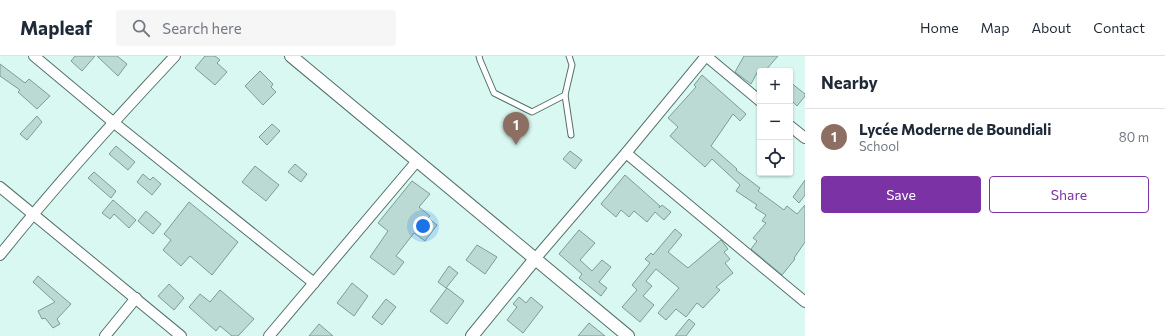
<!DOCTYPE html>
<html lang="en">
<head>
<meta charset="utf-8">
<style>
  body { margin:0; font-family:Commissioner,sans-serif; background:#f6f6f7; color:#1f2937 }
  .controls { position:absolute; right:12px; top:12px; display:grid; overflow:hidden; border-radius:4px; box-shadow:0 1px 3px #0004 }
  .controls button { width:36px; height:36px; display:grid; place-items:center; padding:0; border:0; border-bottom:1px solid #e0e1e3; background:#fff; color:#1f2937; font:20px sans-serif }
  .you { position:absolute; left:423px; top:170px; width:14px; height:14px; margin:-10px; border:3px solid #fff; border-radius:50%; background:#1a73e8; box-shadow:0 0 0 6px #1a73e833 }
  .badge { display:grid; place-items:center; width:26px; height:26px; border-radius:50%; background:#7a32a5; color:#fff; font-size:13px; font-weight:700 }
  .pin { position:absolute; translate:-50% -33px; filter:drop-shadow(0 1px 2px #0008) }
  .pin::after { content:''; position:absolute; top:21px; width:14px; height:12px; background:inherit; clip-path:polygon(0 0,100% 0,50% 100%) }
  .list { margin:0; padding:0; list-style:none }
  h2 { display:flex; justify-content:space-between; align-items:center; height:52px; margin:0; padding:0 16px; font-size:17px }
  h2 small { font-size:13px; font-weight:400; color:#747a83 }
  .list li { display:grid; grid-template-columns:26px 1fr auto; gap:12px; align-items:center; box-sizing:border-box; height:56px; padding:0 16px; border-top:1px solid #e0e1e3 }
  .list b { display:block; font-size:15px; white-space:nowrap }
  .list p { margin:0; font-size:13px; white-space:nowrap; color:#747a83 }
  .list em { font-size:13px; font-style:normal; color:#747a83 }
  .actions { display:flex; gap:8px; padding:12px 16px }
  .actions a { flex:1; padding:9px 0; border:1px solid #7a32a5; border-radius:4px; text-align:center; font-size:14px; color:#7a32a5 }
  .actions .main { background:#7a32a5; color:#fff }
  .icon { flex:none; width:22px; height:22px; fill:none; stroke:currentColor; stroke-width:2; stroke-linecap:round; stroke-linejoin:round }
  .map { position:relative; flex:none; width:805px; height:280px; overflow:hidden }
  header { display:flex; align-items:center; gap:24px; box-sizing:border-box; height:56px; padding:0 20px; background:#fff; border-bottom:1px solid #e0e1e3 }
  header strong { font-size:19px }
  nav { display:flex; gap:22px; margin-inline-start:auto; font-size:14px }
  .search { width:280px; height:36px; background:#f6f6f7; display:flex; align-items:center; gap:10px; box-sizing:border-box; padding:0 14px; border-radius:4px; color:#747a83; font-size:15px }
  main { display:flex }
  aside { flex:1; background:#fff }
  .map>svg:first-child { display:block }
</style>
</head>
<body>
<header>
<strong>Mapleaf</strong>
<div class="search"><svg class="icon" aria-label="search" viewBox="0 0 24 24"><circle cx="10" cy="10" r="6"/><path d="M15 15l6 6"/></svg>Search here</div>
<nav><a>Home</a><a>Map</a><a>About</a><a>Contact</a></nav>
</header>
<main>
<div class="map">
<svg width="805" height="280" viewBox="0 0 805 280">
  <rect width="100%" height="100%" fill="#d9f8f2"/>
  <g fill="#bcdad4" stroke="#7f9b96">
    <path d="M75,0H95L82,15L71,5Z"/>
    <path d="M97,0H117L127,8L118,20Z"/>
    <path d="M205,0H215L220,4L217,7L227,16L215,29L195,12Z"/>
    <path d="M744,0H778L765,15H758L751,28L735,16Z"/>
    <path d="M0,8L25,27L29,23L50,40L37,53L18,36L20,34L0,20Z"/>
    <path d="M260,15L273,28L271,31L276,36L263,49L245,30Z"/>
    <path d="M702,19L746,58L740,65L733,58L711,90L737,113L736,114L760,132L758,135L784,154L787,150L797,158L805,149V186L794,202L795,203L782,219L751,193L757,185L753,182L766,167L762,165L766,159L755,152L757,149L736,135L740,129L712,103L705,111L670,80L678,71L668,62L696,31L694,29Z"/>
    <path d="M790,26L805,38V40L797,50L790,43Z"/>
    <path d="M37,60L42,66L27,84L20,78Z"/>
    <path d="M272,68L280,75L267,89L259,81Z"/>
    <path d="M116,90L135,106L128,114L109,98Z"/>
    <path d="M570,95L582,104L575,113L563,103Z"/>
    <path d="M295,108L307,118L301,126L288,116Z"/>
    <path d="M255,110L279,129L266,145L242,126Z"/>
    <path d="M94,116L116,135L111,142L88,122Z"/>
    <path d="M143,118L150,124L153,121L161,128L152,139L137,126Z"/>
    <path d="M625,119L660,150L659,152L662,149L671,156L664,164L655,156L647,166L634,155L629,161L621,154L616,161L601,148Z"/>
    <path d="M805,124V139L799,147L793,141Z"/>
    <path d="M412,125L430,138L419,151L430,160L428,162L437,169L425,185L414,177L396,200L404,206L394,219L370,201L388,175L378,167Z"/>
    <path d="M113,144L136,164L129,172L114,158L110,163L102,157Z"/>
    <path d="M189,146L238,186L212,219L190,200L181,210L163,194L171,184L164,178Z"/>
    <path d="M146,155L161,168L153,178L138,165Z"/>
    <path d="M675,173L682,179L668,196L688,212L721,184L728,193L724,196L730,203L725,207L733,217L716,231L720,234L703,252L697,247L686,261L676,253L666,264L658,257L679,232L656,213L646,225L652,230L643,240L654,249L640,266L622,251L637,234L632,229L650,207L645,203L651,197L653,199Z"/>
    <path d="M579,174L595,187L580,204L592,215L602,204L611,211L599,226L607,232L601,240L579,222L582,218L559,198Z"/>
    <path d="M477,189L497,201L485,218L466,204Z"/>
    <path d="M449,210L458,217L446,232L438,226Z"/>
    <path d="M38,220L71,248L57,263L60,268L53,272L45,262L42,263L38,255L55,246L33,226Z"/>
    <path d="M352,227L368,240L354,260L337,247Z"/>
    <path d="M169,228L184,242L174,254L158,240Z"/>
    <path d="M447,232L464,245L447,268L430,255Z"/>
    <path d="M220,234L254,263L238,280H232L220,270L216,275L189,251L200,238L210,246Z"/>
    <path d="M519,241L526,247L531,241L543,251L523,277L507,264L517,251L513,248Z"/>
    <path d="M386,243L396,251L382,269L372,261Z"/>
    <path d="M689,263L695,268L686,280H675Z"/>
    <path d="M589,267L605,280H578Z"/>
    <path d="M319,268L333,280H309Z"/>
  </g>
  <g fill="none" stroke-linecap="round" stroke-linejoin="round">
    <g stroke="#56716c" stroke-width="7">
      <g id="service">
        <path d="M479,0L480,4L494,37L532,56L565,39"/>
        <path d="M569,0L572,9L565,39L571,79"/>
      </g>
    </g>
    <g stroke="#56716c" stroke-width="12">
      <g id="minor">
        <path d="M34,0L113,66L314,227"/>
        <path d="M706,0L760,45"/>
        <path d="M790,70L805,82"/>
        <path d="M626,97L805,246"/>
        <path d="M0,131L181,280"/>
        <path d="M0,199C55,130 114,65 175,0"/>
        <path d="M535,203L626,97L706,0"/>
        <path d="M105,280L136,242"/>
        <path d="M269,280L417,105"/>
      </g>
    </g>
    <g stroke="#56716c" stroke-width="14">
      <g id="tertiary">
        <path d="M291,0L628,280"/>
        <path d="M472,280L535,203"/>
      </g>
    </g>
    <use href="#service" stroke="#fff" stroke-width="5"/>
    <use href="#minor" stroke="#fff" stroke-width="10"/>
    <use href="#tertiary" stroke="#fff" stroke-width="12"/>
  </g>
</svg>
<div class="controls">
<button>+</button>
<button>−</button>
<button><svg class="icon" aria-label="locate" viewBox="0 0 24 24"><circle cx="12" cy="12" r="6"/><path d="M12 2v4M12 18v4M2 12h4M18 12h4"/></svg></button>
</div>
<div class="you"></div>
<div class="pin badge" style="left:516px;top:89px;background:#8d6e63">1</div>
</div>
<aside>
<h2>Nearby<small></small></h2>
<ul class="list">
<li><span class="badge" style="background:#8d6e63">1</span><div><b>Lycée Moderne de Boundiali</b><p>School</p></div><em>80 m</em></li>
</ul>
<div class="actions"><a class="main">Save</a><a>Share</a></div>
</aside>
</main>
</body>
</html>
